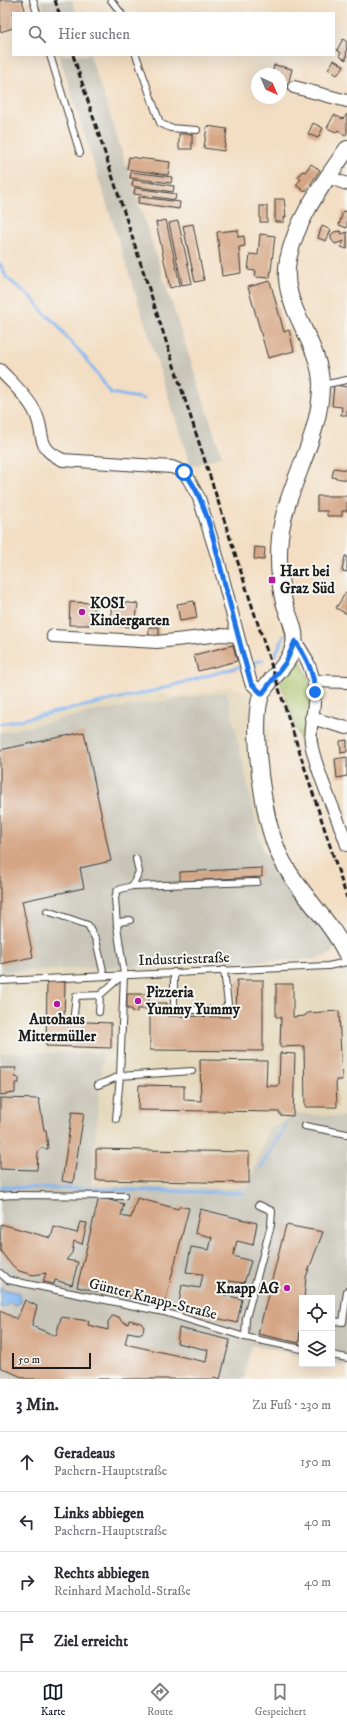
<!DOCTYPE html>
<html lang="de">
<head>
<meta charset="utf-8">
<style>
  body { margin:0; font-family:"IM FELL DW Pica",serif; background:#f2f2f3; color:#2b2b33 }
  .controls { position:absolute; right:12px; bottom:12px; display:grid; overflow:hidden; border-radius:0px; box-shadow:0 4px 16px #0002 }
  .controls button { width:36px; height:36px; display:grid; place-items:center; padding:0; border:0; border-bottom:1px solid #e1e1e2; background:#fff; color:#2b2b33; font:20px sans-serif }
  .compass { position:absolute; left:251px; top:68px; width:36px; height:36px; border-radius:50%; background:#fff; box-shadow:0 4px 16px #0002; rotate:136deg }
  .scale { position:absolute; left:12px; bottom:10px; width:79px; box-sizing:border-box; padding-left:4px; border:2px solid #1c1c1c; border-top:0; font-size:11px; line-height:14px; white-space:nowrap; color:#1c1c1c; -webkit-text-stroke:3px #f6f6f2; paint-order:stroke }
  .stop { position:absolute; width:12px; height:12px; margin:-9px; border:3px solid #1a73e8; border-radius:50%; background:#fff }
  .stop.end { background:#1a73e8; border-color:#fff; box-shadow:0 1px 4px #0008 }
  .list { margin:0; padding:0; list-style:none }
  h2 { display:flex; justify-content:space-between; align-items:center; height:52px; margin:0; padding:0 16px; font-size:17px }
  h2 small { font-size:13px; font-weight:400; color:#7c7c81 }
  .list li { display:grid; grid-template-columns:26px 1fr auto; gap:12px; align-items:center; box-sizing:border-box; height:60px; padding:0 16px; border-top:1px solid #e1e1e2 }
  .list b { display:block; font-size:15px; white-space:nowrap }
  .list p { margin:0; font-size:13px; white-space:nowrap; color:#7c7c81 }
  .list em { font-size:13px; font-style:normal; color:#7c7c81 }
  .icon { flex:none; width:22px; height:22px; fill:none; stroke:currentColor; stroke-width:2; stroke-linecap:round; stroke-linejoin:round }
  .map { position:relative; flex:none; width:347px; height:1379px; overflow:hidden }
  .search { position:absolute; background:#fff; box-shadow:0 4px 16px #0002; left:12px; right:12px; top:12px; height:44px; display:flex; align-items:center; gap:10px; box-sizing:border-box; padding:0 14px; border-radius:0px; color:#7c7c81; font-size:15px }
  .sheet { height:292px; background:#fff }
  nav { display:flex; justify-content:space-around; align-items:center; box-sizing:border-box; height:56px; border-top:1px solid #e1e1e2; background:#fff; font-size:11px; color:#7c7c81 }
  nav a { display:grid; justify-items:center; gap:2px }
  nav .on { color:#111827 }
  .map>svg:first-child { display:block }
</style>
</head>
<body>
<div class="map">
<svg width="347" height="1379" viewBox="0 0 347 1379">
  <rect width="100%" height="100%" fill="#f6f6f2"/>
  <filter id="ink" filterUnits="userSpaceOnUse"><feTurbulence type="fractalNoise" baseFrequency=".025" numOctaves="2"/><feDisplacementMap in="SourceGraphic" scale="8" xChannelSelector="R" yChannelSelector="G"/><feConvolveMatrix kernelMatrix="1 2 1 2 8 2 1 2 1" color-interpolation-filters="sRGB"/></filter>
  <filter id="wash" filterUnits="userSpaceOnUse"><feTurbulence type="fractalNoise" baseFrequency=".012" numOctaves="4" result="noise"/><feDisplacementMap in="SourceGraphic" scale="16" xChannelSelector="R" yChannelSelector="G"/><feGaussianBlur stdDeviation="0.9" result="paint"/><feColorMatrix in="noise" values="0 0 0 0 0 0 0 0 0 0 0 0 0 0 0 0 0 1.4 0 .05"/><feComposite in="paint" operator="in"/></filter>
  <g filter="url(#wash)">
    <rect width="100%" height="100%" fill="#f3dec3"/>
    <path fill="#e3d6b7" d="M231,687L266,697L269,730L266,759L264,844L139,872L161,972L347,962V1358L332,1298H302L245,1337L0,1379V730L16,721L29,718L153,691L175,697Z"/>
    <g fill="#c8c4b8">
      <path d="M41,0H72L76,13H45Z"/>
      <path d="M59,55H90L222,456L191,467Z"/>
      <path d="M227,692L262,849L334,940L333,953L317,959L0,972V733L97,711Z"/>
      <path d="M0,1053H103L91,1184L98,1186L227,1188L249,1185L269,1128L298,1114L347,1117V1366L332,1363V1298H302V1356L252,1345L244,1379H0Z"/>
    </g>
    <path fill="#a9c166" stroke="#626e41" d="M296,661L301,662L310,682V759L307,760L280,680Z"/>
    <path fill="#82b6f0" stroke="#4f6986" d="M0,1288L20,1293L21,1302L16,1305L9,1302L5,1307L0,1308Z"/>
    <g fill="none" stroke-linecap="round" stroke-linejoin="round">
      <g stroke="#82b6f0" stroke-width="3">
        <path d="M0,264L7,278L32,298L46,315L56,323L67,338L83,355L111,393L144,399"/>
        <path d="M275,655L284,636"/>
        <path d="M250,664L263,660"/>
        <path d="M0,724L153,691L242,666"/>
        <path d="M261,1168L286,1125"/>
        <path d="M0,1187L243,1193"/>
      </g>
    </g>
    <g id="blocks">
      <g fill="#d5a685">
        <path d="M0,0H22L26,13H13V28L0,32Z"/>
        <path d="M343,39L347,42L346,60L339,56L341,53L337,50Z"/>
        <path d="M334,60L344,66L337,75L328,69Z"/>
        <path d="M274,65L292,69L288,85L281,83V74H272Z"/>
        <path d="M347,114V133L345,136L338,130L336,132L327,128L334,115L343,119Z"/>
        <path d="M313,123L323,128L318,138L308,134Z"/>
        <path d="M207,126L227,129L224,151L204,148Z"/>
        <rect x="179" y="134" width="13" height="15"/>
        <path d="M129,157L170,162L168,175L127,169Z"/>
        <path d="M311,164L320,170L305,192L296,185L301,179L298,177L302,171L305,172Z"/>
        <path d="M131,172L172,177L171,183L130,178Z"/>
        <path d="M133,180L174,186L173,192L132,186Z"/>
        <path d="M135,188L176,194L175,200L134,194Z"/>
        <path d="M139,197L180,202L179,209L138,203Z"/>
        <path d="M275,199H284L286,217H284V222H275Z"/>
        <rect x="260" y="206" width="7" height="16"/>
        <path d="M343,211L347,212V228L339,225Z"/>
        <path d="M166,220L180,285L170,288L156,222Z"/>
        <path d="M178,221L192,283L182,285L169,223Z"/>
        <path d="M193,224L204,280L195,282L183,226Z"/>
        <path d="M322,226L331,230L326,241L318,238Z"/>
        <path d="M238,230V237L244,236L245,246L239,247L241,273L222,276L217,232Z"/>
        <path d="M340,231L342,234L347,232V249L341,247L344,241L335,244L331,239V235L334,232Z"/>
        <path d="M260,234L275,236L270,278L255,277L256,271L248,270L250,254L258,255Z"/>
        <path d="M270,281L284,332L289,330L294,351L268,358L248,287Z"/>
        <path d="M334,385L347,387V415H341L342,407L332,406Z"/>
        <path d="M334,468L347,470V480L332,477Z"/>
        <path d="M317,496H347V511H342V516H327V511H317Z"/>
        <path d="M255,547L265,548L264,560L254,559Z"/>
        <path d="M345,556H347V572L342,571Z"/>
        <path d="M346,592H347V614L336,608Z"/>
        <path d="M112,601L138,604L136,618L130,617V627L110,625Z"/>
        <path d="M194,601L197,618L180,621L177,604Z"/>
        <path d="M70,602L94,603V621H89V625H69Z"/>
        <rect x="149" y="627" width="10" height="9"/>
        <path d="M233,645L237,661L198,671L194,655Z"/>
        <path d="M84,732L111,861L80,868L84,888L22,901L33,957L0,964V750Z"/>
        <path d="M347,740V752L341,753L340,741Z"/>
        <path d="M347,757V776L337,778L335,759Z"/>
        <path d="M262,868V877L180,881V872Z"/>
        <path d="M237,980H263V1051L150,1050V1003H167V1016L236,1017Z"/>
        <path d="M47,981L65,982L64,1021L111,1023V1048L46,1046Z"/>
        <path d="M276,984H293V1017L305,1016L307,1013L339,1011L342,1080H336L337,1107H305L304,1046L280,1047L281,1017H276Z"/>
        <path d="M127,994H149V1009H137V1012H132V1009H127Z"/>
        <path d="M280,1053L295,1054L293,1116L280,1115V1112L138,1110L139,1085L184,1086V1100L201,1101L200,1060L267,1061L266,1086H279Z"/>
        <path d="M0,1068H16L15,1077L19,1078V1083H15V1093L0,1095Z"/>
        <path d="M0,1098L39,1099L44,1130H46L48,1149L41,1148L38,1152L37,1170L0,1169Z"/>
        <path d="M72,1112L84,1113L73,1183L62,1181Z"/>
        <path d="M96,1149L249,1152V1183L96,1180Z"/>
        <path d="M99,1197L124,1204L121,1216L131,1218L137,1198L178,1209L180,1206L189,1208L164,1306L129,1296L128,1298L77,1287Z"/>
        <path d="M200,1209L257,1223L253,1245L237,1241L233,1256L251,1261L244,1283L228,1281L224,1295L242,1299L237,1323L178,1309L182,1285L200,1288L203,1274L186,1272L191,1247L209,1250L212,1237L195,1233Z"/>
        <path d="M80,1222L87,1223L82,1244L74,1241L72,1253L66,1260L78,1262L72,1285L55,1280L54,1284L43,1282L46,1273L33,1275L19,1271L8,1261L0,1250L1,1224L51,1238L54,1227L77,1233Z"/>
        <path d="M286,1225L323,1232L306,1277L304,1298H302L299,1343L258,1334Z"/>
        <path d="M25,1300L37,1306L32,1326L56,1336L61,1317L89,1321L88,1325L108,1330V1322L112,1316L119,1317L121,1321L128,1324L129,1320L141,1323L144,1327L143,1332L139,1334L128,1332L125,1344L206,1362L208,1350L177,1343L179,1328L230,1340L220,1379L214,1377L213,1379H26L0,1367V1311L17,1319Z"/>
      </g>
    </g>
  </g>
  <g filter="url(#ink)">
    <use href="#blocks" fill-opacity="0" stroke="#3c3935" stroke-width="1"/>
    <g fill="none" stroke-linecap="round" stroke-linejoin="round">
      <g stroke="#3c3935" stroke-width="8">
        <g id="service">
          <path d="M33,0L37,13"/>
          <path d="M111,0L121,13"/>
          <path d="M50,55L80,153"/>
          <path d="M136,55L160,123L170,128L197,130"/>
          <path d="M322,385L347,380"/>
          <path d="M132,886L257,882"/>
          <path d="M47,911L88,925L96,940L104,975"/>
          <path d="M117,926L120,922L130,920"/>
          <path d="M174,972V1005L179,1010H222L228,1004L224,970"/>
          <path d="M0,981L328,966L347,962"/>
          <path d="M99,1012L100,995"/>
          <path d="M74,1014L76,996L100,995L124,974"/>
          <path d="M98,1085L120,1076L192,1071"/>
          <path d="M116,1119L120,1076L124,974L117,926L115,898L117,891L121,889L132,886L139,872L136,859"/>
          <path d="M305,1126L347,1134"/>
          <path d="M0,1196L13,1195L124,1196"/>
          <path d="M0,1273L8,1280L164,1312L245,1337L302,1349"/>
          <path d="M332,1321L343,1322L347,1291"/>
          <path d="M245,1337L246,1318L271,1225L272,1211L259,1205"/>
          <path d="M332,1355L347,1358"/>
        </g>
      </g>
      <g stroke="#3c3935" stroke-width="14">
        <g id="minor">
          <path d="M294,87L347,101"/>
          <path d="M328,177L347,184"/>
          <path d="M0,370C11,382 26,395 34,410C47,433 33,447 63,460L172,467L184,472L188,478L199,498L218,559L238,636"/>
          <path d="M53,636L157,642L221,635L238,636L251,683L262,694"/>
          <path d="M295,641C309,660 317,679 314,703C313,719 308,732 312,748C320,782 336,812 347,845"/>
          <path d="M314,681L347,682"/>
          <path d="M311,718L347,728"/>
        </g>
      </g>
      <g stroke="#3c3935" stroke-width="18">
        <path id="secondary" d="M347,149C323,184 296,219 288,260C279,307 321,341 321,385C321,439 286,485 280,537C278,557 279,578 283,598C286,612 297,629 294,644C291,663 273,675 263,691C252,711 259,772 263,795C267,821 273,847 287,869C305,899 332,923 347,955"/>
      </g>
      <use href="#service" stroke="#fff" stroke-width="6"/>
      <use href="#minor" stroke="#fff" stroke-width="12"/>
      <use href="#secondary" stroke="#fff" stroke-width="16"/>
      <g stroke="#1c1c1c" stroke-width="3" stroke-dasharray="6 3" stroke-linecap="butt">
        <path d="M55,0L59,13"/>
        <path d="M73,55L347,898"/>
      </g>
    </g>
  </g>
  <g fill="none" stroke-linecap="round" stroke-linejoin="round" filter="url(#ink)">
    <path stroke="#1a73e8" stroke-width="5" d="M184,472C207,498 217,555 226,589C234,620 242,652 251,683L262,694L286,662L295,641C306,657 314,672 315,692"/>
  </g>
  <g fill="#b5179e" stroke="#f6f6f2" stroke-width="1.5">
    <rect x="268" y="576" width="8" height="8" rx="2"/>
    <circle cx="82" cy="612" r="4"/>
    <circle cx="138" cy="1001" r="4"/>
    <circle cx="57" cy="1004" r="4"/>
    <circle cx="287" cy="1288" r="4"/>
  </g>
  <g text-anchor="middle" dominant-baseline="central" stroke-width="4" stroke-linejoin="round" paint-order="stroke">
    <g font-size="15" font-weight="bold" fill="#1c1c1c" stroke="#f6f6f2" text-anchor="start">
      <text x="280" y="571">Hart bei<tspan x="280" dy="17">Graz Süd</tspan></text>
      <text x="90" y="603">KOSI<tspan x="90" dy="17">Kindergarten</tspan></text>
      <text x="146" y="992">Pizzeria<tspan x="146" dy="17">Yummy Yummy</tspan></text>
      <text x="57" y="1019" text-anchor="middle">Autohaus<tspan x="57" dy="17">Mittermüller</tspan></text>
      <text x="279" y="1288" text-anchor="end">Knapp AG</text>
    </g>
    <g font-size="15" fill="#1c1c1c" stroke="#f6f6f2">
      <text transform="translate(184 959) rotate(-2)">Industriestraße</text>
      <text transform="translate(153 1299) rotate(14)">Günter Knapp-Straße</text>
    </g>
  </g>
</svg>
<div class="controls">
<button><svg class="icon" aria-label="locate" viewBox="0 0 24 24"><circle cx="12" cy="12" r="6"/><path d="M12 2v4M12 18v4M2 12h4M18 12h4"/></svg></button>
<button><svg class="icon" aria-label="layers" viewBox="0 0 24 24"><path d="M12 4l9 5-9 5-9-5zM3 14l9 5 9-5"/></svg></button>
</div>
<svg class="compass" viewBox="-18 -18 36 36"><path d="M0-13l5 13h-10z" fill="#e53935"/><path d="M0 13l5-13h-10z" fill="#7c7c81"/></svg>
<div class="scale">50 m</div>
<div class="stop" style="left:184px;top:472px"></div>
<div class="stop end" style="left:315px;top:692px"></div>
<div class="search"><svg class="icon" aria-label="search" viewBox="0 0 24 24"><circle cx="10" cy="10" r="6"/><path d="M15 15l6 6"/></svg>Hier suchen</div>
</div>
<section class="sheet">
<h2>3 Min.<small>Zu Fuß · 230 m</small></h2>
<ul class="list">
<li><svg class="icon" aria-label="ahead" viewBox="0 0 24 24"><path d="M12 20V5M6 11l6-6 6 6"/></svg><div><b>Geradeaus</b><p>Pachern-Hauptstraße</p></div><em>150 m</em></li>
<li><svg class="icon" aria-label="left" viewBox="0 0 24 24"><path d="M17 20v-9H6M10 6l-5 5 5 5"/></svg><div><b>Links abbiegen</b><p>Pachern-Hauptstraße</p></div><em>40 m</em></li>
<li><svg class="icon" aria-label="right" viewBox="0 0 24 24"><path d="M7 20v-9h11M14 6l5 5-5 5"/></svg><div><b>Rechts abbiegen</b><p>Reinhard Machold-Straße</p></div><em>40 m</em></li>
<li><svg class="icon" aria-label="arrive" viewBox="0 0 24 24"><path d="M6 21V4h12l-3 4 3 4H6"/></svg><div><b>Ziel erreicht</b></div></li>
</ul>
</section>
<nav>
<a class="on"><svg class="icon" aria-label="map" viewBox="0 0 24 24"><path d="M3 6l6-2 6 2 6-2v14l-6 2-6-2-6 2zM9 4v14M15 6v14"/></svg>Karte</a>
<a><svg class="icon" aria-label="directions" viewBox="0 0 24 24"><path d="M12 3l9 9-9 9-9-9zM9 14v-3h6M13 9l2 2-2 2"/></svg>Route</a>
<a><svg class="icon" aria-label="saved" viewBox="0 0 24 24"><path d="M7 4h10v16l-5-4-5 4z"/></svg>Gespeichert</a>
</nav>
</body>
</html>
